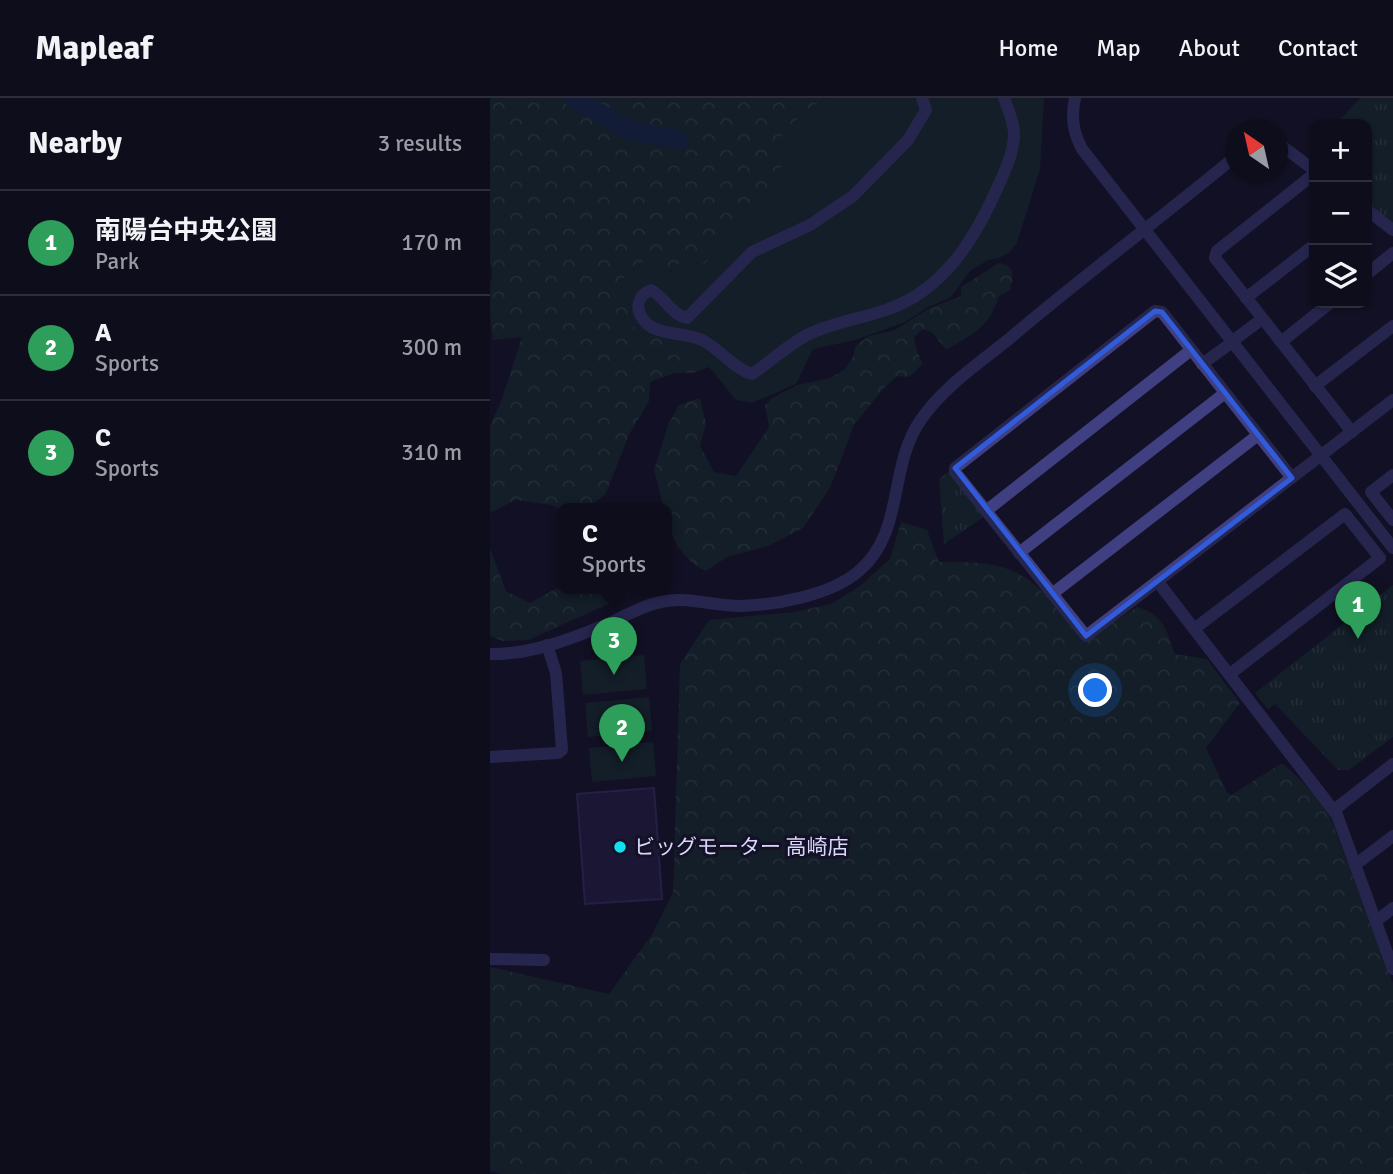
<!DOCTYPE html>
<html lang="en">
<head>
<meta charset="utf-8">
<style>
  body { margin:0; font-family:Signika,"Noto Sans JP",sans-serif; background:#1c1b29; color:#f1f3f6 }
  .controls { position:absolute; right:21px; top:21px; display:grid; overflow:hidden; border-radius:14px; box-shadow:0 2px 5px #0004 }
  .controls button { width:63px; height:63px; display:grid; place-items:center; padding:0; border:0; border-bottom:2px solid #2e2d3b; background:#0e0d1c; color:#f1f3f6; font:35px sans-serif }
  .compass { position:absolute; left:735px; top:21px; width:63px; height:63px; border-radius:50%; background:#0e0d1c; box-shadow:0 2px 5px #0004; rotate:326deg }
  .you { position:absolute; left:606px; top:593px; width:24px; height:24px; margin:-18px; border:5px solid #fff; border-radius:50%; background:#1a73e8; box-shadow:0 0 0 10px #1a73e833 }
  .badge { display:grid; place-items:center; width:46px; height:46px; border-radius:50%; background:#b45309; color:#fff; font-size:23px; font-weight:700 }
  .pin { position:absolute; translate:-50% -58px; filter:drop-shadow(0 2px 4px #0008) }
  .pin::after { content:''; position:absolute; top:37px; width:24px; height:21px; background:inherit; clip-path:polygon(0 0,100% 0,50% 100%) }
  .popup { position:absolute; left:66px; top:405px; width:116px; height:91px; box-sizing:border-box; display:grid; place-content:center; border-radius:14px; background:#0e0d1c; filter:drop-shadow(0 2px 5px #0005); font-size:23px; white-space:nowrap; color:#9b9ca3 }
  .popup b { font-size:26px; color:#f1f3f6 }
  .popup::after { content:''; position:absolute; left:50%; top:100%; margin-left:-14px; border:14px solid transparent; border-top-color:#0e0d1c }
  .list { margin:0; padding:0; list-style:none }
  h2 { display:flex; justify-content:space-between; align-items:center; height:91px; margin:0; padding:0 28px; font-size:30px }
  h2 small { font-size:23px; font-weight:400; color:#9b9ca3 }
  .list li { display:grid; grid-template-columns:46px 1fr auto; gap:21px; align-items:center; box-sizing:border-box; height:105px; padding:0 28px; border-top:2px solid #2e2d3b }
  .list b { display:block; font-size:26px; white-space:nowrap }
  .list p { margin:0; font-size:23px; white-space:nowrap; color:#9b9ca3 }
  .list em { font-size:23px; font-style:normal; color:#9b9ca3 }
  .icon { flex:none; width:38px; height:38px; fill:none; stroke:currentColor; stroke-width:2; stroke-linecap:round; stroke-linejoin:round }
  .map { position:relative; flex:none; width:903px; height:1076px; overflow:hidden }
  header { display:flex; align-items:center; gap:42px; box-sizing:border-box; height:98px; padding:0 35px; background:#0e0d1c; border-bottom:2px solid #2e2d3b }
  header strong { font-size:33px }
  nav { display:flex; gap:38px; margin-inline-start:auto; font-size:24px }
  main { display:flex }
  aside { flex:1; background:#0e0d1c }
  .map>svg:first-child { display:block }
</style>
</head>
<body>
<header>
<strong>Mapleaf</strong>
<nav><a>Home</a><a>Map</a><a>About</a><a>Contact</a></nav>
</header>
<main>
<aside>
<h2>Nearby<small>3 results</small></h2>
<ul class="list">
<li><span class="badge" style="background:#2e9e5b">1</span><div><b>南陽台中央公園</b><p>Park</p></div><em>170 m</em></li>
<li><span class="badge" style="background:#2e9e5b">2</span><div><b>A</b><p>Sports</p></div><em>300 m</em></li>
<li><span class="badge" style="background:#2e9e5b">3</span><div><b>C</b><p>Sports</p></div><em>310 m</em></li>
</ul>
</aside>
<div class="map">
<svg width="903" height="1076" viewBox="0 0 903 1076">
  <defs>
    <pattern id="forest-crowns" width="20" height="18" patternUnits="userSpaceOnUse" patternTransform="scale(1.75)"><rect width="20" height="18" fill="#142f2d"/><path d="M2 6a3 3 0 1 1 6 0M12 15a3 3 0 1 1 6 0" fill="none" stroke="#364c4c"/></pattern>
    <pattern id="park-tufts" width="24" height="20" patternUnits="userSpaceOnUse" patternTransform="scale(1.75)"><rect width="24" height="20" fill="#142f2d"/><path d="M3 7l-1-3M5 7V3M7 7l1-3M15 17l-1-3M17 17v-4M19 17l1-3" fill="none" stroke="#364c4c"/></pattern>
  </defs>
  <rect width="100%" height="100%" fill="#131125"/>
  <g fill="#142f2d">
    <path d="M335,0H554L550,71L527,145L520,154L509,160L498,162L480,173L460,200L438,209L415,224L366,242L323,251L306,286L262,305L246,302L219,269L140,227L141,210L130,195L135,176L156,162L181,174L183,169L195,160L213,167L222,159V148L255,126L291,69L290,40L298,28Z"/>
    <path d="M154,557L157,591L93,597L90,563Z"/>
    <path d="M159,599L162,633L98,639L95,605Z"/>
    <path d="M163,644L166,678L102,684L99,650Z"/>
  </g>
  <g fill="url(#forest-crowns)">
    <path d="M0,0H335L299,28L291,40V69L277,95L255,126L222,148V159L213,167L195,160L176,177L156,162L135,176L130,195L141,209L140,227L193,251L219,269L203,275H185L160,284L159,303L140,335L115,397L95,411H72L71,413L62,407L25,402L0,415V328L12,301L32,239L3,242C0,225 0,206 0,188C1,179 4,174 0,166Z"/>
    <path d="M509,165C525,168 524,178 520,192L509,198C498,231 484,235 456,252L443,235L433,231L424,239L427,253L433,266L419,279L407,278L393,291L364,327L340,390L313,430L278,448L237,459L216,473C194,464 176,435 176,411H174L164,372L178,327L189,307L210,300L216,326L210,348L224,374L246,378L279,329L275,307L282,300L307,287L340,280L355,271L363,259L366,247L379,238L405,232L440,210L471,198V189Z"/>
    <path d="M411,424L437,432L449,464C476,464 511,463 534,479C558,494 575,522 593,544L647,509C674,517 676,532 685,556L717,561L750,605L716,650L737,694L741,697L792,665C811,681 826,698 840,718L903,885V1076H12L0,1073V869L119,896L163,835L183,794L190,566L219,522L304,514L341,506L370,488L400,461Z"/>
    <path d="M0,450L16,493L40,505L71,488L72,491H152L38,542L13,543L0,538Z"/>
  </g>
  <g fill="url(#park-tufts)">
    <path d="M870,0H903V128L877,109V26H846Z"/>
    <path d="M461,372L495,418L454,446L449,381Z"/>
    <path d="M903,487V639L859,672H848L785,606L778,611L765,595Z"/>
  </g>
  <g fill="none" stroke-linecap="round" stroke-linejoin="round">
    <path stroke="#142b4c" stroke-width="19" d="M83,0L137,31L189,42"/>
  </g>
  <path fill="#241e45" stroke="#3c316f" stroke-width="2" d="M164,690L172,801L95,806L87,696Z"/>
  <g fill="none" stroke-linecap="round" stroke-linejoin="round">
    <g stroke="#3f3f81" stroke-width="12">
      <path d="M432,0L436,12L418,42L363,98L320,127L262,154L197,220C180,216 175,199 161,192C141,200 147,221 163,230C178,237 197,235 212,242C230,251 244,271 262,276C281,264 298,246 319,236C353,220 391,219 424,199C465,174 490,130 509,86C516,71 524,53 524,36C524,24 518,11 514,0"/>
      <path d="M585,0C581,19 583,34 592,51L903,450"/>
      <path d="M788,45L824,72"/>
      <path d="M824,76L727,153L725,160L862,334"/>
      <path d="M877,112L903,132"/>
      <path d="M877,176L903,155"/>
      <path d="M756,200L824,147"/>
      <path d="M748,239L772,221"/>
      <path d="M791,244L840,205"/>
      <path d="M712,266L737,248"/>
      <path d="M825,288L903,228"/>
      <path d="M903,377L881,394L903,422"/>
      <path d="M802,380L672,214L665,213L465,370V374L596,538L903,302"/>
      <path d="M496,413L701,252"/>
      <path d="M529,455L735,295"/>
      <path d="M668,484L847,717L903,871"/>
      <path d="M562,496L768,337"/>
      <path d="M704,531L855,416L890,460L740,576"/>
      <path d="M0,556C41,557 84,540 122,524C137,517 154,507 171,504C198,498 223,508 250,508C287,507 341,497 369,473C415,434 398,370 430,323C452,290 488,266 519,241C593,178 671,120 746,58"/>
      <path d="M0,659L68,655L72,652L66,575L57,547"/>
      <path d="M844,712L903,666"/>
      <path d="M865,767L903,738"/>
      <path d="M886,823L903,810"/>
      <path d="M0,861L54,862"/>
    </g>
  </g>
  <path d="M0 0H903V1076H0ZM665,213L672,214L802,380L596,538L465,370Z" fill="#131125" fill-opacity=".55" fill-rule="evenodd"/>
  <path fill="none" stroke="#305cdc" stroke-width="5" stroke-linejoin="round" d="M665,213L672,214L802,380L596,538L465,370Z"/>
  <circle fill="#10e1f0" stroke="#131125" stroke-width="2.5" cx="130" cy="749" r="7"/>
  <g text-anchor="middle" dominant-baseline="central" stroke-width="6" stroke-linejoin="round" paint-order="stroke">
    <g font-size="21" fill="#dad7fc" stroke="#131125" text-anchor="start">
      <text x="144" y="749">ビッグモーター 高崎店</text>
    </g>
  </g>
</svg>
<div class="controls">
<button>+</button>
<button>−</button>
<button><svg class="icon" aria-label="layers" viewBox="0 0 24 24"><path d="M12 4l9 5-9 5-9-5zM3 14l9 5 9-5"/></svg></button>
</div>
<svg class="compass" viewBox="-18 -18 36 36"><path d="M0-13l5 13h-10z" fill="#e53935"/><path d="M0 13l5-13h-10z" fill="#9b9ca3"/></svg>
<div class="you"></div>
<div class="pin badge" style="left:868px;top:541px;background:#2e9e5b">1</div>
<div class="pin badge" style="left:132px;top:664px;background:#2e9e5b">2</div>
<div class="pin badge" style="left:124px;top:577px;background:#2e9e5b">3</div>
<div class="popup"><b>C</b>Sports</div>
</div>
</main>
</body>
</html>
